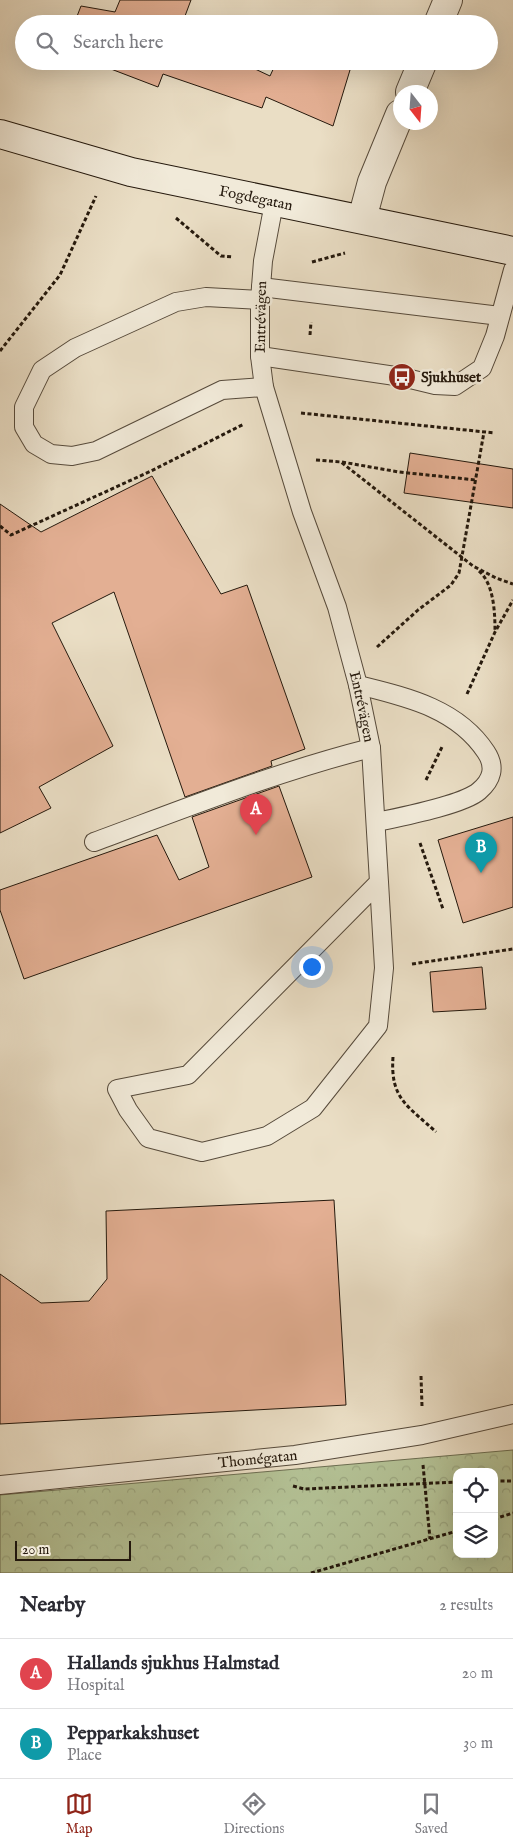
<!DOCTYPE html>
<html lang="en">
<head>
<meta charset="utf-8">
<style>
  body { margin:0; font-family:"IM FELL English",serif; background:#f2f2f3; color:#2b2b33 }
  .controls { position:absolute; right:15px; bottom:15px; display:grid; overflow:hidden; border-radius:10px; box-shadow:0 5px 20px #0002 }
  .controls button { width:45px; height:45px; display:grid; place-items:center; padding:0; border:0; border-bottom:1px solid #e1e1e2; background:#fff; color:#2b2b33; font:25px sans-serif }
  .compass { position:absolute; left:393px; top:85px; width:45px; height:45px; border-radius:50%; background:#fff; box-shadow:0 5px 20px #0002; rotate:163deg }
  .scale { position:absolute; left:15px; bottom:12px; width:116px; box-sizing:border-box; padding-left:5px; border:2px solid #25190d; border-top:0; font-size:14px; line-height:18px; white-space:nowrap; color:#25190d; -webkit-text-stroke:4px #f1ead9; paint-order:stroke }
  .you { position:absolute; left:311px; top:966px; width:18px; height:18px; margin:-12px; border:4px solid #fff; border-radius:50%; background:#1a73e8; box-shadow:0 0 0 8px #1a73e833 }
  .badge { display:grid; place-items:center; width:32px; height:32px; border-radius:50%; background:#8f2418; color:#fff; font-size:16px; font-weight:700 }
  .pin { position:absolute; translate:-50% -41px; filter:drop-shadow(0 1px 2px #0008) }
  .pin::after { content:''; position:absolute; top:26px; width:18px; height:15px; background:inherit; clip-path:polygon(0 0,100% 0,50% 100%) }
  .list { margin:0; padding:0; list-style:none }
  h2 { display:flex; justify-content:space-between; align-items:center; height:65px; margin:0; padding:0 20px; font-size:21px }
  h2 small { font-size:16px; font-weight:400; color:#7c7c81 }
  .list li { display:grid; grid-template-columns:32px 1fr auto; gap:15px; align-items:center; box-sizing:border-box; height:70px; padding:0 20px; border-top:1px solid #e1e1e2 }
  .list b { display:block; font-size:19px; white-space:nowrap }
  .list p { margin:0; font-size:16px; white-space:nowrap; color:#7c7c81 }
  .list em { font-size:16px; font-style:normal; color:#7c7c81 }
  .icon { flex:none; width:28px; height:28px; fill:none; stroke:currentColor; stroke-width:2; stroke-linecap:round; stroke-linejoin:round }
  .map { position:relative; flex:none; width:513px; height:1573px; overflow:hidden }
  .search { position:absolute; background:#fff; box-shadow:0 5px 20px #0002; left:15px; right:15px; top:15px; height:55px; display:flex; align-items:center; gap:12px; box-sizing:border-box; padding:0 18px; border-radius:28px; color:#7c7c81; font-size:19px }
  .sheet { height:205px; background:#fff }
  nav { display:flex; justify-content:space-around; align-items:center; box-sizing:border-box; height:70px; border-top:1px solid #e1e1e2; background:#fff; font-size:14px; color:#7c7c81 }
  nav a { display:grid; justify-items:center; gap:2px }
  nav .on { color:#8f2418 }
  .map>svg:first-child { display:block }
</style>
</head>
<body>
<div class="map">
<svg width="513" height="1573" viewBox="0 0 513 1573">
  <defs>
    <pattern id="forest-crowns" width="20" height="18" patternUnits="userSpaceOnUse" patternTransform="scale(1.25)"><rect width="20" height="18" fill="#b4c296"/><path d="M2 6a3 3 0 1 1 6 0M12 15a3 3 0 1 1 6 0" fill="none" stroke="#9ba680"/></pattern>
  </defs>
  <rect width="100%" height="100%" fill="#eadec5"/>
  <filter id="stains"><feTurbulence type="fractalNoise" baseFrequency=".004" numOctaves="4"/><feColorMatrix values="0 0 0 0 .2 0 0 0 0 .09 0 0 0 0 .02 0 0 0 .5 -.17"/></filter>
  <radialGradient id="worn" r=".72"><stop offset=".6" stop-color="#630" stop-opacity="0"/><stop offset="1" stop-color="#630" stop-opacity=".3"/></radialGradient>
  <path fill="url(#forest-crowns)" stroke="#6c6e52" fill-rule="evenodd" d="M513,1450V1573H0V1495ZM457,1472H494V1554H457Z"/>
  <g fill="#e3af93" stroke="#25190d">
    <path d="M120,0H191L182,24H74L81,6L115,12Z"/>
    <path d="M90,61H238L270,76L277,61H330L350,70L333,126L266,97L262,108L163,74L158,87Z"/>
    <path d="M410,453L513,469V508L404,493Z"/>
    <path d="M152,476L221,594L247,585L305,749L271,761L272,766L185,797L114,592L52,623L113,746L39,787L51,808L0,833V504L41,532Z"/>
    <path d="M279,786L312,877L24,979L0,910V890L157,835L179,880L209,867L192,817Z"/>
    <path d="M513,817V907L463,923L438,840Z"/>
    <path d="M482,967L486,1009L433,1012L430,972Z"/>
    <path d="M334,1200L346,1405L0,1424V1274L41,1303L89,1301L107,1279L106,1211Z"/>
  </g>
  <g fill="none" stroke-linecap="round" stroke-linejoin="round">
    <g stroke="#564a3b" stroke-width="20">
      <g id="lane">
        <path id="s1" d="M274,203L263,261L260,300V356L264,387L302,512L337,607L358,685L371,748L379,882L188,1075L117,1089L128,1110L148,1138L202,1152L267,1136L313,1108L378,1026L384,968L379,882"/>
        <path d="M261,287L500,316"/>
        <path d="M260,300L206,297L176,302L75,348L42,370L24,407V427L34,444L51,454L72,456L96,451L222,390L264,387"/>
        <path d="M260,356L402,377L435,385L455,386L482,368L495,336L513,270"/>
        <path d="M358,685C406,697 457,708 486,752C496,767 492,780 479,791C463,805 400,817 377,822"/>
        <path d="M94,842C186,808 276,772 371,748"/>
        <path id="s2" d="M0,1485L295,1455L422,1435L513,1414"/>
      </g>
    </g>
    <g stroke="#564a3b" stroke-width="30">
      <g id="street">
        <path d="M438,24L448,0"/>
        <path d="M410,92L423,61"/>
        <path d="M362,219L372,182L400,114"/>
      </g>
    </g>
    <g stroke="#25190d" stroke-width="30">
      <g id="secondary">
        <path id="s3" d="M0,134L131,172L513,251"/>
      </g>
    </g>
    <g stroke="#25190d" stroke-width="3" stroke-dasharray="4 2.5" stroke-linecap="butt">
      <path d="M176,218L221,256L233,257"/>
      <path d="M312,262L345,253"/>
      <path d="M310,335L311,322"/>
      <path d="M0,351L60,275L96,196"/>
      <path d="M301,413L495,433"/>
      <path d="M316,460L341,462L473,566L496,578L513,584"/>
      <path d="M342,462L399,472L476,480"/>
      <path d="M0,526L11,535L151,471L244,424"/>
      <path d="M479,571C494,584 495,613 495,631"/>
      <path d="M377,647L418,610L451,585L459,573L484,432"/>
      <path d="M467,694L495,632L513,600"/>
      <path d="M426,780L442,747"/>
      <path d="M420,843L443,909"/>
      <path d="M412,964L513,949"/>
      <path d="M393,1057C390,1099 408,1106 436,1132"/>
      <path d="M421,1376L422,1406"/>
      <path d="M423,1465L430,1539"/>
      <path d="M494,1481H513"/>
      <path d="M293,1486L304,1489L457,1482"/>
      <path d="M494,1519L513,1513"/>
      <path d="M311,1573L457,1531"/>
    </g>
    <use href="#lane" stroke="#f1ead9" stroke-width="18"/>
    <use href="#street" stroke="#f1ead9" stroke-width="28"/>
    <use href="#secondary" stroke="#f1ead9" stroke-width="28"/>
  </g>
  <defs>
    <g id="bus-disc" transform="scale(1.4375)"><circle r="9.5" fill="#8f2418" stroke="#f1ead9"/><path d="M-5-6H5V4H4V6H2V4H-2V6H-4V4H-5ZM-3.5-4V0h7V-4ZM-3.5 1.2v1.5H-2V1.2ZM2 1.2v1.5H3.5V1.2Z" fill="#fff"/></g>
  </defs>
  <g fill-rule="evenodd">
    <use href="#bus-disc" x="402" y="377"/>
  </g>
  <g text-anchor="middle" dominant-baseline="central" stroke-width="5" stroke-linejoin="round" paint-order="stroke">
    <g font-size="15" fill="#25190d" stroke="#f1ead9">
      <text stroke="none"><textPath href="#s3" startOffset="264">Fogdegatan</textPath></text>
      <text transform="translate(261 317) rotate(-89)">Entrévägen</text>
      <text stroke="none"><textPath href="#s1" startOffset="520">Entrévägen</textPath></text>
      <text stroke="none"><textPath href="#s2" startOffset="259">Thomégatan</textPath></text>
    </g>
    <g font-size="15" font-weight="bold" fill="#25190d" stroke="#f1ead9" text-anchor="start">
      <text x="421" y="377">Sjukhuset</text>
    </g>
  </g>
  <rect width="100%" height="100%" filter="url(#stains)"/>
  <rect width="100%" height="100%" fill="url(#worn)"/>
</svg>
<div class="controls">
<button><svg class="icon" aria-label="locate" viewBox="0 0 24 24"><circle cx="12" cy="12" r="6"/><path d="M12 2v4M12 18v4M2 12h4M18 12h4"/></svg></button>
<button><svg class="icon" aria-label="layers" viewBox="0 0 24 24"><path d="M12 4l9 5-9 5-9-5zM3 14l9 5 9-5"/></svg></button>
</div>
<svg class="compass" viewBox="-18 -18 36 36"><path d="M0-13l5 13h-10z" fill="#e53935"/><path d="M0 13l5-13h-10z" fill="#7c7c81"/></svg>
<div class="scale">20 m</div>
<div class="you"></div>
<div class="pin badge" style="left:256px;top:835px;background:#e0444e">A</div>
<div class="pin badge" style="left:481px;top:873px;background:#0f9aa8">B</div>
<div class="search"><svg class="icon" aria-label="search" viewBox="0 0 24 24"><circle cx="10" cy="10" r="6"/><path d="M15 15l6 6"/></svg>Search here</div>
</div>
<section class="sheet">
<h2>Nearby<small>2 results</small></h2>
<ul class="list">
<li><span class="badge" style="background:#e0444e">A</span><div><b>Hallands sjukhus Halmstad</b><p>Hospital</p></div><em>20 m</em></li>
<li><span class="badge" style="background:#0f9aa8">B</span><div><b>Pepparkakshuset</b><p>Place</p></div><em>30 m</em></li>
</ul>
</section>
<nav>
<a class="on"><svg class="icon" aria-label="map" viewBox="0 0 24 24"><path d="M3 6l6-2 6 2 6-2v14l-6 2-6-2-6 2zM9 4v14M15 6v14"/></svg>Map</a>
<a><svg class="icon" aria-label="directions" viewBox="0 0 24 24"><path d="M12 3l9 9-9 9-9-9zM9 14v-3h6M13 9l2 2-2 2"/></svg>Directions</a>
<a><svg class="icon" aria-label="saved" viewBox="0 0 24 24"><path d="M7 4h10v16l-5-4-5 4z"/></svg>Saved</a>
</nav>
</body>
</html>
